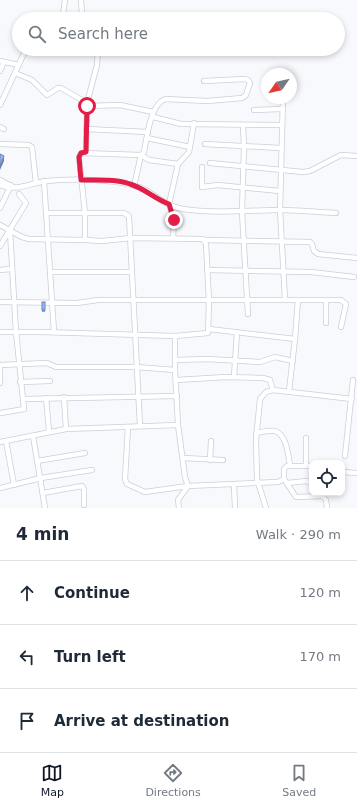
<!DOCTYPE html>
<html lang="en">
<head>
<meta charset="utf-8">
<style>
  body { margin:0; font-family:"DejaVu Sans",sans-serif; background:#f2f2f3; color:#1f2937 }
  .controls { position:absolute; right:12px; bottom:12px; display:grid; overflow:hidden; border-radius:8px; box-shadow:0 2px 6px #0003 }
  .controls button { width:36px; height:36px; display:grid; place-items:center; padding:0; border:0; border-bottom:1px solid #e0e1e3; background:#fff; color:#1f2937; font:20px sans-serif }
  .compass { position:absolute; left:261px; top:68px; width:36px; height:36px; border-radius:50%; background:#fff; box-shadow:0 2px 6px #0003; rotate:236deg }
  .stop { position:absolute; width:12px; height:12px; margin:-9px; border:3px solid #e11d48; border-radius:50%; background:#fff }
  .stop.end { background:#e11d48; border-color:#fff; box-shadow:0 1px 4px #0008 }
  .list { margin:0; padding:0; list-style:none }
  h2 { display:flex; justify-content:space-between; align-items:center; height:52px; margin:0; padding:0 16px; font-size:17px }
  h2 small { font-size:13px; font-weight:400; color:#747a83 }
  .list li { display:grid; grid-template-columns:26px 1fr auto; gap:12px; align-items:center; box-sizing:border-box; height:64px; padding:0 16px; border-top:1px solid #e0e1e3 }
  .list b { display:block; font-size:15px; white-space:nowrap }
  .list em { font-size:13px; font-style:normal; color:#747a83 }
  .icon { flex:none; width:22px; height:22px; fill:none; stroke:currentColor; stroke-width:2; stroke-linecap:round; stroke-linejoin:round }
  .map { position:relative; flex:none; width:357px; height:508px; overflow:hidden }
  .search { position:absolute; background:#fff; box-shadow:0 2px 6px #0003; left:12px; right:12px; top:12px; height:44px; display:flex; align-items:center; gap:10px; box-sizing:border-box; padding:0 14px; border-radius:22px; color:#747a83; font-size:15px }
  .sheet { height:244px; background:#fff }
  nav { display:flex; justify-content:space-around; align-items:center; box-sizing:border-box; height:56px; border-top:1px solid #e0e1e3; background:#fff; font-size:11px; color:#747a83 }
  nav a { display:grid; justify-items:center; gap:2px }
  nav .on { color:#111827 }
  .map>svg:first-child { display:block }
</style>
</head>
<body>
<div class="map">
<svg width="357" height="508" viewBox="0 0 357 508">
  <rect width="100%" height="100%" fill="#f7f9fd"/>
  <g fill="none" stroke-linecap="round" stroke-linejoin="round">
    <g stroke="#cacfda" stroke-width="6">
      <g id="street">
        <path d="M81,0L82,15L97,19"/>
        <path d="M56,19L63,14L65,0"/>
        <path d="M0,61L19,65"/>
        <path d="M0,71L4,62"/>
        <path d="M15,73L32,80L47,95L58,88H61L87,103"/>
        <path d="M283,98L280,210L285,299"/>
        <path d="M0,105L26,49"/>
        <path d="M87,106L120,105L153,112"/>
        <path d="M254,110L281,109"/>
        <path d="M153,117L181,124L281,125"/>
        <path d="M243,126L244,147L242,212L248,314"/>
        <path d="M0,127L4,129"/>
        <path d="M86,129L148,132"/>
        <path d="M147,138L190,147"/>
        <path d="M0,144L29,145L32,147L36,183"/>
        <path d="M205,144L280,148"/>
        <path d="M86,151L87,103L97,65L98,49"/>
        <path d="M210,163L303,172L310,171L341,155L357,156"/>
        <path d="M202,167V187L218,185L280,191"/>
        <path d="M0,180L13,187"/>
        <path d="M44,181L54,332"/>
        <path d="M0,185C17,192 29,183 47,181C67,179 87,179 107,181C120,182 134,184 146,190C158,198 169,207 183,209C216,214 248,210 281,210C299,210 317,212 336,213"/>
        <path d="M134,186L141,155L149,160L178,164"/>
        <path d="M0,208L11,185"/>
        <path d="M46,213H124L129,216L140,426"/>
        <path d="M0,225L22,237L29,239L85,240V213L79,157L81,153L141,155L144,152C147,137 150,105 165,99L207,101L242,98L246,95L250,83L248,80L245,79L204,81"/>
        <path d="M173,238L174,220L169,204L178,164L189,152L194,123"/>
        <path d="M204,240L310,242L312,244L314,251L318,254L357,258"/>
        <path d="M0,246L26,203L19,194"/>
        <path d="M0,270L11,269"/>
        <path d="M207,270L311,272L354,277"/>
        <path d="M50,272H131"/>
        <path d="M0,302L77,303L98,300H341L346,304L341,327"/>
        <path d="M326,323V300"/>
        <path d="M209,329L295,339L289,391"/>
        <path d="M0,332H42L175,336L208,333L209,301L206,244L203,239L131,238L102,241L85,240"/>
        <path d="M175,336V370"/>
        <path d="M295,339L298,300"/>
        <path d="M175,360L207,359L260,362L275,357L293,361"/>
        <path d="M0,365L47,363L56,367H136L175,370L178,425L185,477L188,486L278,482L284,479V469L287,466H312"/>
        <path d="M0,368V383"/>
        <path d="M234,377L237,332"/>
        <path d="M176,380L226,377L263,378L270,380L273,390"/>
        <path d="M20,382L50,381"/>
        <path d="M64,397L66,429"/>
        <path d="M46,398L49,431"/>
        <path d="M23,399L177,396"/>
        <path d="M1,413L24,409L16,332L10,231"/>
        <path d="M128,427L125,479L127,484L145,492L188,486"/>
        <path d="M256,433C262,432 270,430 275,431C287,435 288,455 290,465"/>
        <path d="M33,436L45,508"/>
        <path d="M6,441L14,485"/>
        <path d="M0,442L66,429L178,425"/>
        <path d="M345,456L353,380"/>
        <path d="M183,458L223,460"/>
        <path d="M210,460L211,441"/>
        <path d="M37,461L85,453"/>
        <path d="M306,465V438"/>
        <path d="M342,472L357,473"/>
        <path d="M284,479L296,497L322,496"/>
        <path d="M287,483L307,481L312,484"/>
        <path d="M234,485L235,508"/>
        <path d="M0,488L41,478L92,470"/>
        <path d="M43,493L82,486L84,489V505"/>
        <path d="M320,494L326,500L327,508"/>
        <path d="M179,508L178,500L188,486"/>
        <path d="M266,508L257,479L256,440L260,399L266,392L273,390L352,399"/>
      </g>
    </g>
    <use href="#street" stroke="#fff" stroke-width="4.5"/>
  </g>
  <rect fill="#849ed6" x="42" y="302" width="3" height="10"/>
  <path fill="#6b81ae" d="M4,156V161L0,170V166Z"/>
  <g fill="#99b8f9" stroke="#6b81ae">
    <path d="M0,154L4,156L0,166Z"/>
    <rect x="42" y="302" width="3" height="8"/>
  </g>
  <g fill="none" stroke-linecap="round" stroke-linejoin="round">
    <path stroke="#e11d48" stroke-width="5" d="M87,106L86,152L81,153L79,157L81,180C97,180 115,179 130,184C144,188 155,199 169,204L174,220"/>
  </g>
</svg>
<div class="controls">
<button><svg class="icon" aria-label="locate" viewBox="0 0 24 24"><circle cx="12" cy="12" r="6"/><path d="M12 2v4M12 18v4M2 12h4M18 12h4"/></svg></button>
</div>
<svg class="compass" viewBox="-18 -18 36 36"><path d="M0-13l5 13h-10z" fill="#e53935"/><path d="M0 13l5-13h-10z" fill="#747a83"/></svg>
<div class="stop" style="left:87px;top:106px"></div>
<div class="stop end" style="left:174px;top:220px"></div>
<div class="search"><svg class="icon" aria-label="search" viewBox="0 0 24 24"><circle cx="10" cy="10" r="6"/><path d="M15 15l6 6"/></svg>Search here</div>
</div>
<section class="sheet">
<h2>4 min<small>Walk · 290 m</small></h2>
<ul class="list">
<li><svg class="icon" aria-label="ahead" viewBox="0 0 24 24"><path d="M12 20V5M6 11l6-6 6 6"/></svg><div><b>Continue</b></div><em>120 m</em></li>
<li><svg class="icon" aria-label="left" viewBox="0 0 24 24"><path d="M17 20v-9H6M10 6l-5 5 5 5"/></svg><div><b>Turn left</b></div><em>170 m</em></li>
<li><svg class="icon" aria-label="arrive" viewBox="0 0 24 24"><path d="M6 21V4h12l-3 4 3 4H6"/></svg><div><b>Arrive at destination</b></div></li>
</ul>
</section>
<nav>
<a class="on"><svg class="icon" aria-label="map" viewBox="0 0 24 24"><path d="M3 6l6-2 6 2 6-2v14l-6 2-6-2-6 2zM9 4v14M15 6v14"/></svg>Map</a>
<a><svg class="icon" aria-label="directions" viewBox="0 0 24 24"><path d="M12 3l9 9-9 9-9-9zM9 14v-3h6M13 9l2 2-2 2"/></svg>Directions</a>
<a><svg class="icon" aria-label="saved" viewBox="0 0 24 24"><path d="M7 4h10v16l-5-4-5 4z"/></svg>Saved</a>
</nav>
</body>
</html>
